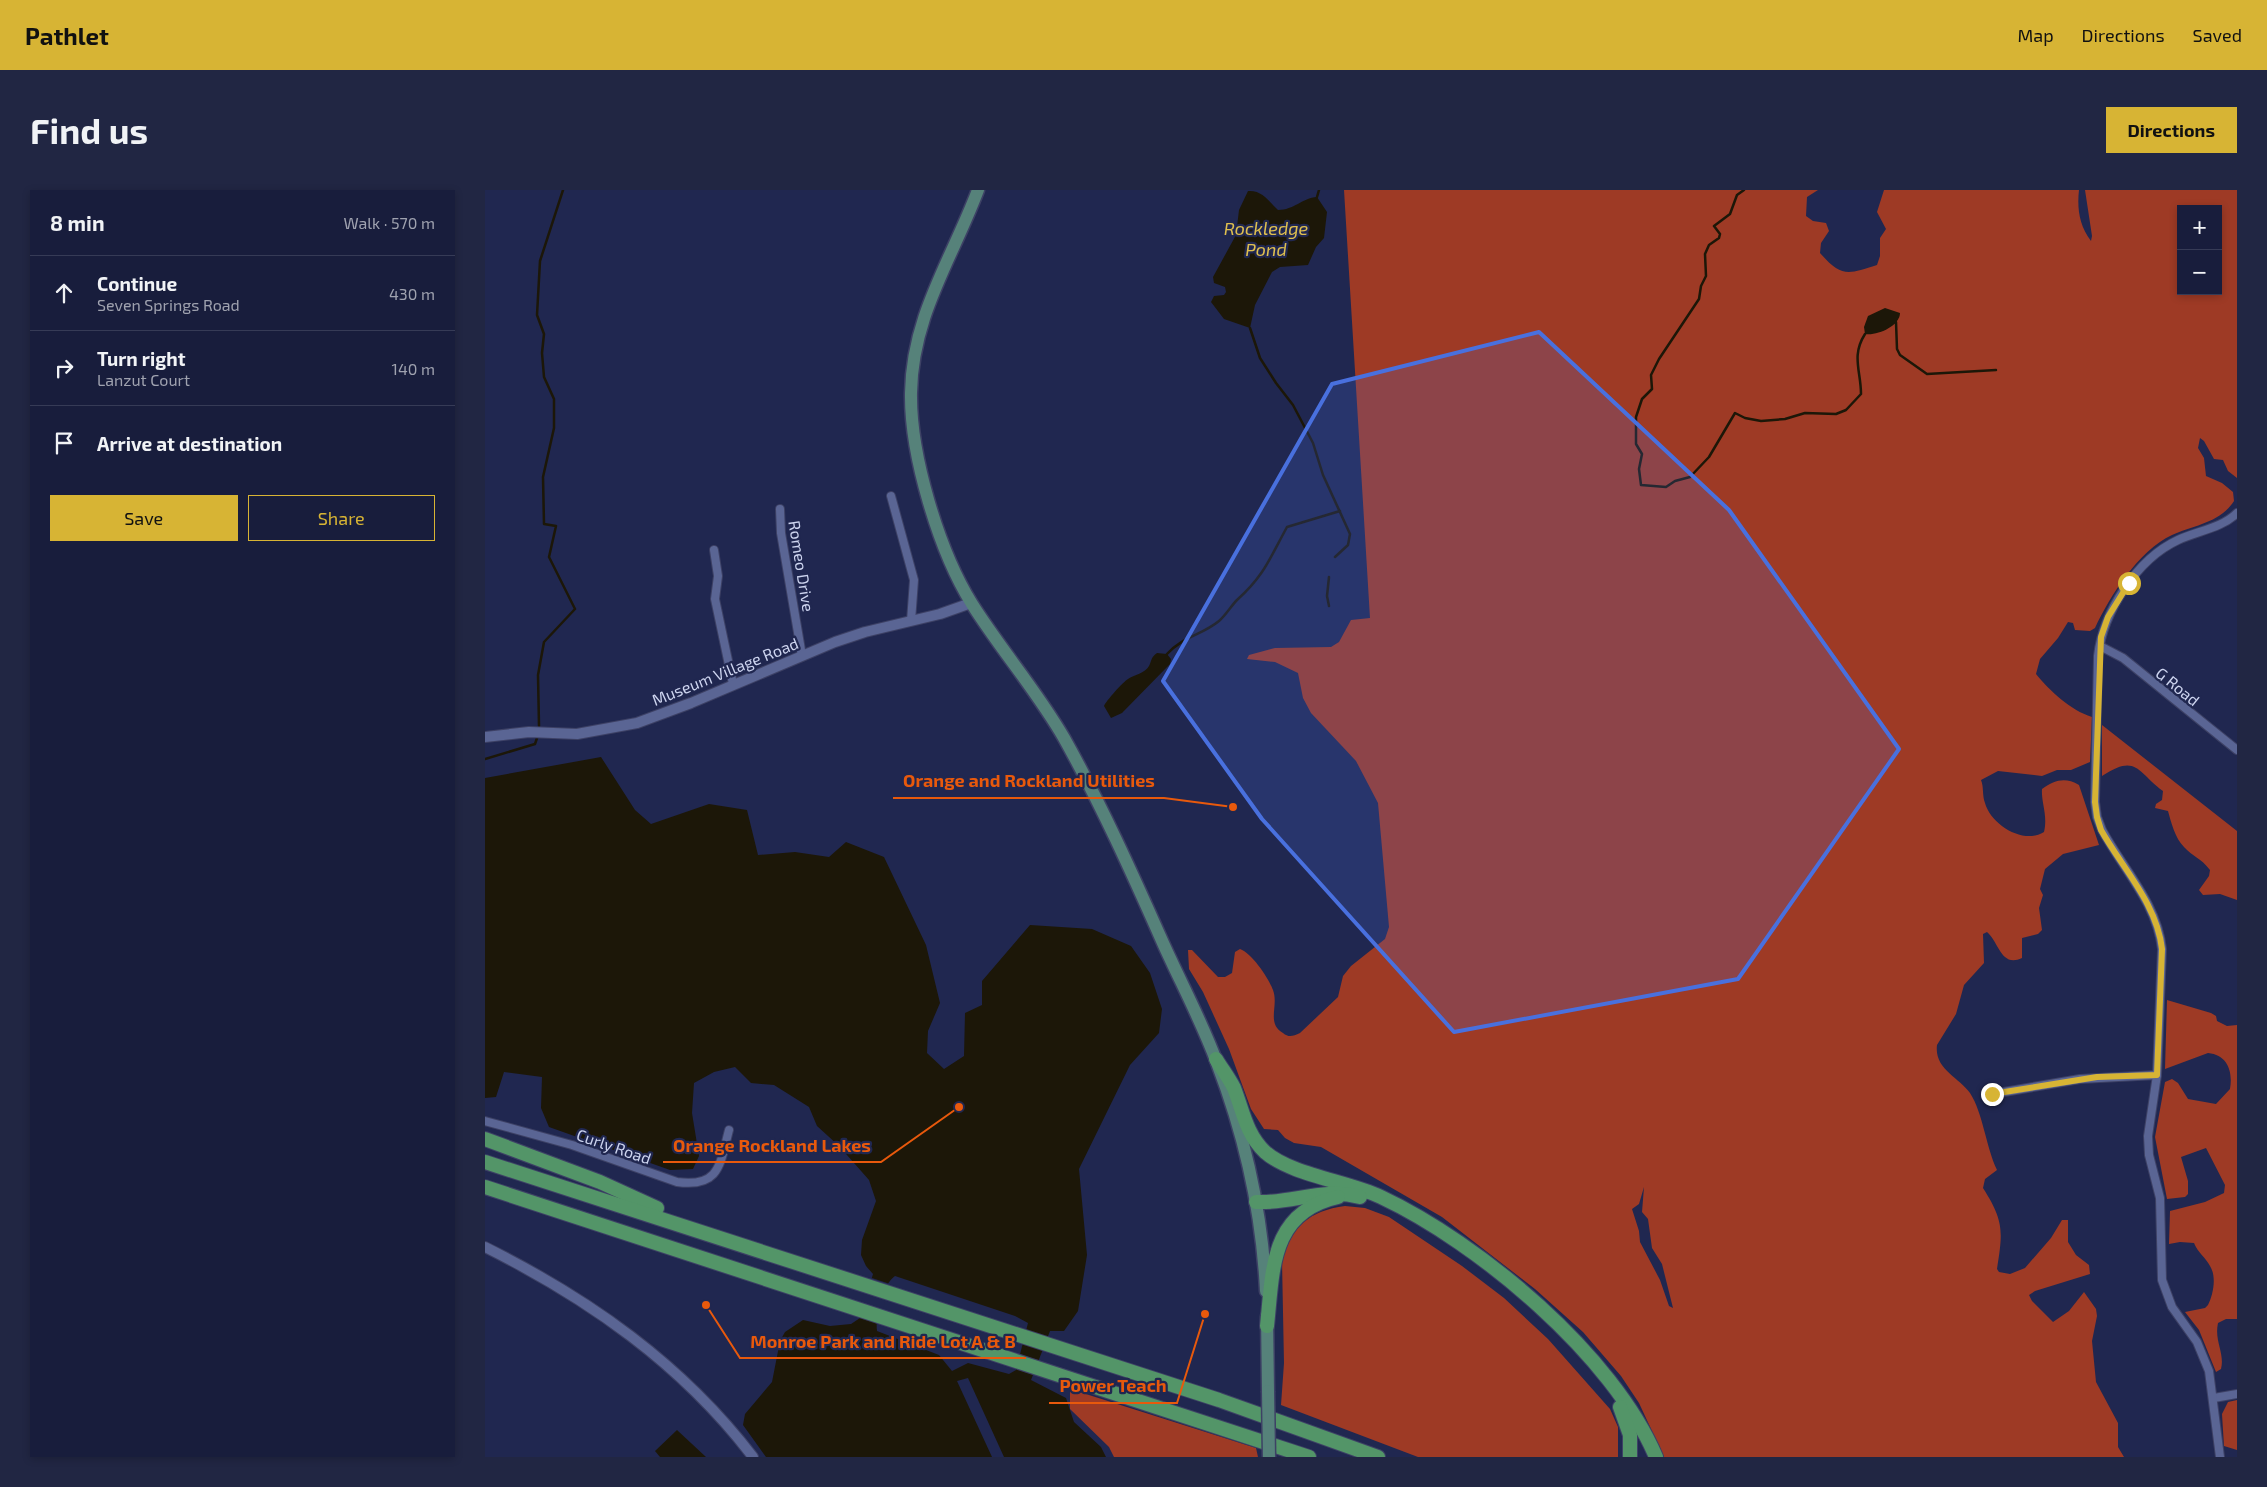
<!DOCTYPE html>
<html lang="en">
<head>
<meta charset="utf-8">
<style>
  body { margin:0; font-family:"Exo 2",sans-serif; background:#212643; color:#f1f3f6 }
  .controls { position:absolute; right:15px; top:15px; display:grid; overflow:hidden; border-radius:0px; box-shadow:0 2px 8px #0003 }
  .controls button { width:45px; height:45px; display:grid; place-items:center; padding:0; border:0; border-bottom:1px solid #363b56; background:#181d3c; color:#f1f3f6; font:25px sans-serif }
  .stop { position:absolute; width:15px; height:15px; margin:-11px; border:4px solid #d7b434; border-radius:50%; background:#fff }
  .stop.end { background:#d7b434; border-color:#fff; box-shadow:0 1px 5px #0008 }
  .list { margin:0; padding:0; list-style:none }
  h2 { display:flex; justify-content:space-between; align-items:center; height:65px; margin:0; padding:0 20px; font-size:21px }
  h2 small { font-size:16px; font-weight:400; color:#9fa2af }
  .list li { display:grid; grid-template-columns:32px 1fr auto; gap:15px; align-items:center; box-sizing:border-box; height:75px; padding:0 20px; border-top:1px solid #363b56 }
  .list b { display:block; font-size:19px; white-space:nowrap }
  .list p { margin:0; font-size:16px; white-space:nowrap; color:#9fa2af }
  .list em { font-size:16px; font-style:normal; color:#9fa2af }
  .actions { display:flex; gap:10px; padding:15px 20px }
  .actions a { flex:1; padding:11px 0; border:1px solid #d7b434; border-radius:0px; text-align:center; font-size:18px; color:#d7b434 }
  .actions .main { background:#d7b434; color:#111 }
  .icon { flex:none; width:28px; height:28px; fill:none; stroke:currentColor; stroke-width:2; stroke-linecap:round; stroke-linejoin:round }
  .map { position:relative; flex:none; width:1752px; height:1267px; overflow:hidden; border-radius:0px }
  header { display:flex; align-items:center; gap:30px; box-sizing:border-box; height:70px; padding:0 25px; background:#d7b434; color:#111 }
  header strong { font-size:24px }
  nav { display:flex; gap:28px; margin-inline-start:auto; font-size:18px }
  .intro { display:flex; align-items:center; justify-content:space-between; box-sizing:border-box; height:120px; padding:0 30px }
  h1 { margin:0; font-size:35px }
  .button { padding:12px 22px; border-radius:0px; background:#d7b434; color:#111; font-size:18px; font-weight:700 }
  main { display:flex; gap:30px; padding:0 30px }
  aside { flex:1; background:#181d3c; border-radius:0px; box-shadow:0 2px 8px #0003 }
  .map>svg:first-child { display:block }
</style>
</head>
<body>
<header>
<strong>Pathlet</strong>
<nav><a>Map</a><a>Directions</a><a>Saved</a></nav>
</header>
<div class="intro"><h1>Find us</h1><a class="button">Directions</a></div>
<main>
<aside>
<h2>8 min<small>Walk · 570 m</small></h2>
<ul class="list">
<li><svg class="icon" aria-label="ahead" viewBox="0 0 24 24"><path d="M12 20V5M6 11l6-6 6 6"/></svg><div><b>Continue</b><p>Seven Springs Road</p></div><em>430 m</em></li>
<li><svg class="icon" aria-label="right" viewBox="0 0 24 24"><path d="M7 20v-9h11M14 6l5 5-5 5"/></svg><div><b>Turn right</b><p>Lanzut Court</p></div><em>140 m</em></li>
<li><svg class="icon" aria-label="arrive" viewBox="0 0 24 24"><path d="M6 21V4h12l-3 4 3 4H6"/></svg><div><b>Arrive at destination</b></div></li>
</ul>
<div class="actions"><a class="main">Save</a><a>Share</a></div>
</aside>
<div class="map">
<svg width="1752" height="1267" viewBox="0 0 1752 1267">
  <rect width="100%" height="100%" fill="#202750"/>
  <g fill="#9e3a25" fill-rule="evenodd">
    <path d="M859,0H1333L1322,7L1321,26L1328,31L1341,33L1344,41L1336,53L1335,63C1357,88 1363,84 1392,75L1395,66V48L1401,39L1392,22L1399,0H1594C1592,18 1594,35 1606,51L1607,46L1600,0H1752V288L1743,281L1738,270L1729,269L1719,251L1715,248L1713,258L1719,268L1721,286L1737,293L1748,302L1749,311C1735,333 1709,335 1687,345C1653,361 1625,406 1610,438L1605,441L1590,440L1588,433L1583,432L1573,448L1555,469L1551,484C1565,501 1585,520 1607,527L1605,572L1586,580H1572L1557,586L1513,581L1496,590C1499,597 1497,605 1500,613C1506,635 1539,655 1559,642C1563,625 1556,613 1557,599C1570,590 1580,587 1594,595L1614,655L1578,664L1560,679L1555,699L1558,705L1554,718L1557,740L1553,744L1537,748V768C1516,778 1514,752 1502,742L1498,744L1499,773L1479,795L1471,824L1452,855C1449,879 1474,887 1485,903C1498,923 1501,957 1512,980L1500,989L1498,998C1519,1031 1518,1041 1512,1079L1514,1082L1525,1084L1540,1078L1566,1048L1577,1030H1583V1052L1591,1065L1604,1075L1605,1084L1550,1101L1544,1105L1547,1111L1568,1132L1584,1121L1599,1102L1611,1119L1612,1126L1607,1151L1611,1192L1633,1233V1257L1639,1267H1179L1154,1213L1136,1186L1098,1142L1050,1099L957,1027L836,957L809,953L800,948L793,940L779,939L766,919L744,859L718,802L704,779L703,760H707L733,787H740L747,783L750,762L755,759C767,763 784,789 788,800C794,816 781,833 798,843C804,848 808,846 815,843L853,807L858,786L866,776L900,749L904,737L893,613L871,571L826,523L818,508L813,483L790,472L762,469L764,465L790,458L846,457L854,452L866,430L885,428ZM1696,19H1733V101H1696ZM1159,997L1157,1022L1163,1029L1167,1058L1177,1074L1188,1118L1184,1116L1175,1090L1155,1052L1154,1041L1147,1019L1154,1014Z"/>
    <path d="M1617,535L1752,641V710L1735,704L1718,705L1714,700L1724,686L1725,680C1715,667 1708,667 1699,657C1690,648 1686,632 1683,621L1670,618L1671,614L1677,610L1678,601C1652,582 1652,563 1617,586Z"/>
    <path d="M1682,810L1726,823L1731,826L1732,831L1742,836L1752,835V1129H1741L1733,1133C1729,1151 1740,1163 1736,1179L1731,1182L1714,1140L1700,1122L1720,1118L1723,1115C1728,1105 1732,1087 1725,1076C1721,1068 1713,1063 1709,1053L1695,1052L1684,1054L1685,1021L1720,1012L1739,1003L1740,995L1721,958L1696,967L1703,991V1004L1700,1007L1682,1009L1670,947L1680,892L1687,889L1693,893L1703,909L1731,914L1745,899C1748,882 1743,865 1723,863L1680,879Z"/>
    <path d="M860,1016L880,1018L904,1027L977,1076L1019,1108L1063,1149L1125,1219L1133,1237V1267H933L796,1215L799,1173L797,1071C807,1036 824,1021 860,1016Z"/>
    <path d="M585,1199L771,1258L773,1267H629L624,1257L585,1219Z"/>
    <path d="M1752,1210V1260L1739,1256L1737,1224L1743,1212Z"/>
  </g>
  <g fill="#1c1708" fill-rule="evenodd">
    <path d="M763,1C778,0 784,12 793,20C809,20 817,8 832,7L842,22L839,48L831,57L823,75L795,77L787,82L770,115L765,138L739,129L726,112L729,106L739,105L741,102L740,97L729,93L728,87L751,45L754,20Z"/>
    <path d="M1400,118L1415,123C1415,136 1392,146 1380,144L1379,137L1383,126Z"/>
    <path d="M672,463L682,464L686,469L685,474L637,523L626,528L619,516C621,511 638,492 643,489C649,485 660,483 664,476C667,470 666,467 672,463Z"/>
    <path d="M116,567L150,620L166,634L224,614L262,620L273,665L310,662L344,667L361,652L399,667L441,755L455,813L443,841L442,863L459,879L479,866L480,823L497,815V791L545,735L607,739L646,756L665,783L677,819L674,843L645,875L594,979L602,1065L593,1121L579,1141H565L546,1190L581,1208L589,1232L616,1257L621,1267H519L483,1188L472,1191L507,1267H281L258,1235L260,1224L287,1192L295,1151L300,1142L318,1130L345,1136L366,1134L375,1128L388,1084L381,1076L376,1065L377,1050L391,1011L384,990L354,956L332,936L324,917L289,895L266,893L250,877L229,882L209,893L207,923L214,966L208,979L185,980L64,937L56,918L57,887L19,882L11,907L0,908V588ZM410,1086L530,1126L543,1133L531,1180L524,1184L483,1173L467,1181L454,1165L392,1141C390,1126 397,1095 410,1086Z"/>
    <path d="M192,1240L221,1267H175L170,1261Z"/>
  </g>
  <path fill="#202750" d="M384,1087L405,1094L394,1133L372,1126Z"/>
  <g fill="none" stroke-linecap="round" stroke-linejoin="round">
    <g stroke="#1c1708" stroke-width="2.5">
      <path d="M1259,0L1252,5L1245,24L1229,36L1235,44L1234,48L1224,55L1220,64L1221,86L1216,96L1214,109L1174,169L1166,185L1167,199L1157,209L1151,227V254L1157,264L1154,279L1156,295L1181,297L1190,291L1205,287L1224,267L1250,223L1260,228L1276,231L1300,229L1320,223L1351,224L1361,220L1376,204C1376,181 1366,166 1380,144"/>
      <path d="M832,7L834,0"/>
      <path d="M1411,132L1412,159L1415,165L1442,184L1511,180"/>
      <path d="M765,138L775,168L791,193L808,215L828,253L838,285L865,344L863,355L850,367"/>
      <path d="M844,387L842,406L844,416"/>
      <path d="M682,464C697,447 717,445 734,431C741,425 746,416 752,410C779,386 785,368 802,337L855,321"/>
      <path d="M54,536L53,485L59,452L90,419L64,367L71,336L59,334L58,287L69,238V209L59,187L57,163L59,144L52,125L55,71L78,0"/>
      <path d="M0,569L50,554L52,548"/>
    </g>
    <g stroke="#3d4165" stroke-width="10">
      <g id="minor">
        <path d="M406,306L429,390L426,431"/>
        <path d="M295,319L296,343L317,466"/>
        <path d="M229,360L233,386L230,409L248,494"/>
        <path d="M1615,456L1638,468L1752,560"/>
        <path d="M1507,904L1595,889L1672,885"/>
        <path d="M0,931L87,955L192,992C235,998 235,974 244,940"/>
        <path d="M1729,1208L1752,1204"/>
        <path d="M1735,1267L1724,1181L1712,1152L1687,1117L1677,1090L1675,1008L1664,965L1663,946L1672,885L1677,759C1672,713 1638,679 1617,640L1612,627L1610,612L1613,466C1618,422 1652,369 1693,350C1712,341 1737,338 1752,323"/>
      </g>
    </g>
    <g stroke="#3d4165" stroke-width="12">
      <g id="tertiary">
        <path d="M0,547L44,542L92,544L152,533L206,513L350,452L380,442L455,424L486,413"/>
        <path d="M0,1057C104,1109 197,1174 268,1267"/>
      </g>
    </g>
    <g stroke="#3d4165" stroke-width="15">
      <g id="primary">
        <path d="M493,0C467,69 427,126 426,203C425,265 454,361 487,414C516,460 552,501 579,548C616,614 647,683 678,753C696,793 717,832 732,873C760,946 777,1023 781,1101"/>
        <path d="M782,1126L783,1201"/>
      </g>
    </g>
    <g stroke="#3d4165" stroke-width="16">
      <g id="motorway">
        <path d="M731,869C737,879 744,888 749,898C758,921 761,944 780,962C806,985 862,991 896,1007C994,1053 1128,1165 1171,1267"/>
        <path d="M0,949L115,992L172,1018"/>
        <path d="M0,972L734,1210L893,1267"/>
        <path d="M0,997L824,1267"/>
        <path d="M771,1012C808,1014 837,997 875,1007"/>
        <path d="M782,1136C788,1080 785,1022 853,1007"/>
        <path d="M1135,1217L1145,1245V1267"/>
      </g>
    </g>
    <use href="#minor" stroke="#5a6594" stroke-width="8"/>
    <use href="#tertiary" stroke="#5a6594" stroke-width="10"/>
    <use href="#primary" stroke="#56827a" stroke-width="12"/>
    <use href="#motorway" stroke="#539568" stroke-width="14"/>
    <g stroke="#3d4165" stroke-width="15" stroke-linecap="butt">
      <path id="primary-bridge" d="M783,1201L784,1267"/>
    </g>
    <use href="#primary-bridge" stroke="#56827a" stroke-width="12"/>
  </g>
  <g fill="none" stroke-linecap="round" stroke-linejoin="round">
    <path stroke="#d7b434" stroke-width="6" d="M1507,904L1612,887L1672,885L1677,759C1672,714 1638,679 1616,640L1612,627L1610,612L1616,447L1623,427L1644,393"/>
  </g>
  <path fill="#4970de" fill-opacity="0.2" stroke="#4970de" stroke-width="4" stroke-linejoin="round" d="M1054,142L1244,320L1414,559L1253,789L969,842L777,629L678,491L847,194Z"/>
  <g text-anchor="middle" dominant-baseline="central" stroke-width="4.5" stroke-linejoin="round" paint-order="stroke">
    <g font-size="16" fill="#cdd4ef" stroke="#202750">
      <text transform="translate(317 376) rotate(81)">Romeo Drive</text>
      <text transform="translate(240 481) rotate(-22)">Museum Village Road</text>
      <text transform="translate(1693 496) rotate(39)">G Road</text>
      <text transform="translate(129 956) rotate(19)">Curly Road</text>
    </g>
    <g font-size="18" font-style="italic" fill="#e0c04f" stroke="#202750">
      <text x="781" y="38">Rockledge<tspan x="781" dy="21">Pond</tspan></text>
    </g>
  </g>
  <path fill="none" stroke="#e8590c" stroke-width="2" d="M748 617L679 608H408M474 917L396 972H178M221 1115L255 1168H541M720 1124L692 1213H564"/>
  <g fill="#e8590c" stroke="#202750" stroke-width="2">
    <circle cx="748" cy="617" r="5"/>
    <circle cx="474" cy="917" r="5"/>
    <circle cx="221" cy="1115" r="5"/>
    <circle cx="720" cy="1124" r="5"/>
  </g>
  <g font-size="18" text-anchor="middle" font-weight="bold" fill="#e8590c" stroke="#202750" stroke-width="4.5" stroke-linejoin="round" paint-order="stroke">
    <text x="544" y="597">Orange and Rockland Utilities</text>
    <text x="287" y="962">Orange Rockland Lakes</text>
    <text x="398" y="1158">Monroe Park and Ride Lot A &amp; B</text>
    <text x="628" y="1202">Power Teach</text>
  </g>
</svg>
<div class="controls">
<button>+</button>
<button>−</button>
</div>
<div class="stop" style="left:1644px;top:393px"></div>
<div class="stop end" style="left:1507px;top:904px"></div>
</div>
</main>
</body>
</html>
